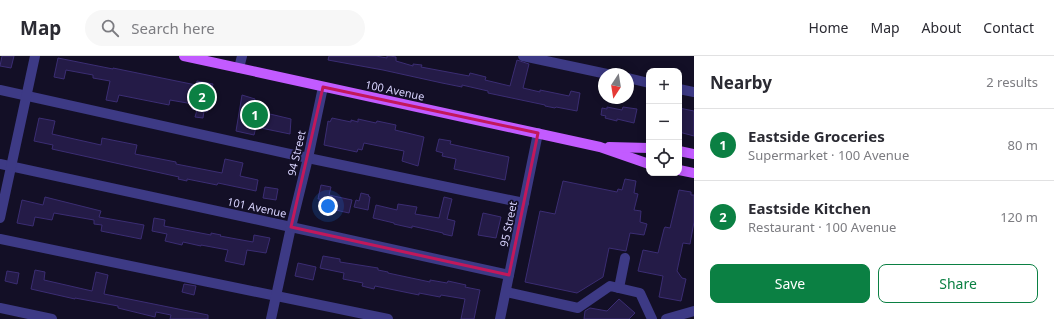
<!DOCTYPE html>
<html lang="en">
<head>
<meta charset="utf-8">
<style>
  body { margin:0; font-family:"Noto Sans",sans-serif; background:#f7f7f7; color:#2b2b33 }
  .controls { position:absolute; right:12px; top:12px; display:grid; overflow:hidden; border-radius:8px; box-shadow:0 2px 10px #0003 }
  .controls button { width:36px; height:36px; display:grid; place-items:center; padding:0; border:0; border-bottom:1px solid #e1e1e2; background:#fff; color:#2b2b33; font:20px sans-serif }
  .compass { position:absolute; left:598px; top:12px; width:36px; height:36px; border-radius:50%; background:#fff; box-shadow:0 2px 10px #0003; rotate:192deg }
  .you { position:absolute; left:328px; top:150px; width:14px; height:14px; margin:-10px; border:3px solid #fff; border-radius:50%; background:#1a73e8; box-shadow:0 0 0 6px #1a73e833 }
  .badge { display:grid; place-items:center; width:26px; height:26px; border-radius:50%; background:#0b8043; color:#fff; font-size:13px; font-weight:700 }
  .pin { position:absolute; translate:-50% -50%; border:2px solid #fff; box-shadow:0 1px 4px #0006 }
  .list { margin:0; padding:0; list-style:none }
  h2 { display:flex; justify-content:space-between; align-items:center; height:52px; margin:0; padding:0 16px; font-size:17px }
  h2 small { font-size:13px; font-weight:400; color:#7c7c81 }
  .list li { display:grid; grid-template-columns:26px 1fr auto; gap:12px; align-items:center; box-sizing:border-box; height:72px; padding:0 16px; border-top:1px solid #e1e1e2 }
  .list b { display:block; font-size:15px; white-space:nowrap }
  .list p { margin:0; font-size:13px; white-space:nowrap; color:#7c7c81 }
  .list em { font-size:13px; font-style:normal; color:#7c7c81 }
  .actions { display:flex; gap:8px; padding:12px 16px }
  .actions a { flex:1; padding:9px 0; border:1px solid #0b8043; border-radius:8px; text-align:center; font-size:14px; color:#0b8043 }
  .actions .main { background:#0b8043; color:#fff }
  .icon { flex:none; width:22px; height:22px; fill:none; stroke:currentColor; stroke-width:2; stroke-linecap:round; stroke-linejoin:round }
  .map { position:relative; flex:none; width:694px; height:263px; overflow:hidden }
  header { display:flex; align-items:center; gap:24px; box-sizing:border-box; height:56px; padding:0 20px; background:#fff; border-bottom:1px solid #e1e1e2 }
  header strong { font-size:19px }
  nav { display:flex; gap:22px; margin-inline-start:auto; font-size:14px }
  .search { width:280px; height:36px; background:#f7f7f7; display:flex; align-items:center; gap:10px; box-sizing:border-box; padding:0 14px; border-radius:22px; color:#7c7c81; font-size:15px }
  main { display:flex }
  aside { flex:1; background:#fff }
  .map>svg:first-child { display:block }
</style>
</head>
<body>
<header>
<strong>Map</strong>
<div class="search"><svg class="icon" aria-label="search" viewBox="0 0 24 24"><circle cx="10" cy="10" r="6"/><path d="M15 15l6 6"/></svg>Search here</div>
<nav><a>Home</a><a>Map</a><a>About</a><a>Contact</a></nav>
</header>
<main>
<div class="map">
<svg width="694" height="263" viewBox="0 0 694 263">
  <rect width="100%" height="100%" fill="#130f26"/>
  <g fill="#241b47" stroke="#3b2d73">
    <path d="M2,0H14L11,12L0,10Z"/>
    <path d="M329,0H376L387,2V0H390L396,1V5L413,10V8L422,9L421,11L469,20L470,17L486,21L485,24L510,30L517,4L529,8L523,32L540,36V34L569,40L571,35L580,37L577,55L556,51L555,52L545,50V49L488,37V35L462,29V31L442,27L383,14L328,4Z"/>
    <path d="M58,2L113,13V12L196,29L197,25L213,28L207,56L204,55L203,62L195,61L197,54L192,53L193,48L170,44L169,49L119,39L117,46L106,44L110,25L93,22V19L66,14L64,23L54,21Z"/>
    <path d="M242,39L255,43L253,54L291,63L290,78L256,71L254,79L236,75Z"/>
    <path d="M607,51L622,54L623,51L637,53L634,67L617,63V65L605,62L606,60L601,59L602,52L607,53Z"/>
    <path d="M679,52L694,55V80L679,76Z"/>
    <path d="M39,62L55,65L52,78L101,89L102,82L137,89L135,98L176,106V108L222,117L225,103L243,107L240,120L258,124L256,135L218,127L217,129L187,123V125L178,123L179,121L52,93L53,89L34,85Z"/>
    <path d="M332,62L351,66V64L358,66V63L376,67L377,65L396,69L395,74L424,81L418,110L402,105L404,95L364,87L362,94L358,93L357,96L324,89L328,65L330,66Z"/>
    <path d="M439,83L451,85L450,88L509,101L505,124L454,113L456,103L442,100L443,97L436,95Z"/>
    <path d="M625,123L636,125L634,137L638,138L634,154L641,155L640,166L647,168L644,179L630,177L626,195L609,192L603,221L577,237L525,226L540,155L555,158L563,125L617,136L618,133L622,134Z"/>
    <path d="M321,129L331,131L329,139L352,144L349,157L331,153L332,149L319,147L320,143H318Z"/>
    <path d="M265,131L278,133L276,144L263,142Z"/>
    <path d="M679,134L691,136V139H694V166L690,188L683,187L677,215L682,222L686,223L681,245L659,241L663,220L638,215L643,194L658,197L664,173L665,171L670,172Z"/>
    <path d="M361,137L369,139L368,140L370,141L368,154L354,151L356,144L359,145Z"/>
    <path d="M45,141L101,155L99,161L144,169L141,183L101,175L102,169L94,168V164L54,157L52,164L35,161L33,170L17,167L22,144L43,149Z"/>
    <path d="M444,141L452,143L447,163L455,165L452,180L443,178V177L412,170V172L394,168V167L373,162L376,149L397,154L398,148L417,151L415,158L439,162Z"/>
    <path d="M483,157L501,161L496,182L478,179Z"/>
    <path d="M154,162L165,164L164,170L211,179V177L221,179L220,180L253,186L254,179L270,182L266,197L247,194L244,209L225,205L228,194L201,189V190L183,186L182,189L165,185L167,178L152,175Z"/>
    <path d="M323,200L340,203V206L378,212V214L388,216V217L430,226V224L447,227L448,225L466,229L465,231L480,234L474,263H461L465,243L441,239L440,241L419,237V239L375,230L374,233L362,230L363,227L343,223L344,217L320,212Z"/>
    <path d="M298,207L316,211L313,224L295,220Z"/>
    <path d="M35,214L45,216L44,224L92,235L96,216L108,219L104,238L208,259V263H170L171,259L156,256L155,261L118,252V250L75,242V243L31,233Z"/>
    <path d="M7,215L19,217L17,228L5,225Z"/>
    <path d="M184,228L196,230L194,239L182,236Z"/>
    <path d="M619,243L635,257L629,263H584L585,255L590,252L607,255Z"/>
  </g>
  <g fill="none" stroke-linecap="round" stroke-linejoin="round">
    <g stroke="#3d3a85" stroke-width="10">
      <path d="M523,0L607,18"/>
      <path d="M239,12L242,0"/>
      <path d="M628,22L649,27"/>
      <path d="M679,33L694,36"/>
      <path d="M0,34L308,102L524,147"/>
      <path d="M0,108L291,171L509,219"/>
      <path d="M0,162L35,0"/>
      <path d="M0,183L388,263"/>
      <path d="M619,232L625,202"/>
      <path d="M506,236L578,252L610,230L640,237L652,263"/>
      <path d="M0,252L52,263"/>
      <path d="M271,263L291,171L308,102L323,31"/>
      <path d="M500,263L538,77"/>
      <path d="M666,263L694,255"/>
    </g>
    <g stroke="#c25bff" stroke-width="10">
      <path d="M184,0L600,91L649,108"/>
      <path d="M609,91L649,92"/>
      <path d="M679,95L694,98"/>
      <path d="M679,114L694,117"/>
    </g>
  </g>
  <path fill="none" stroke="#c2185b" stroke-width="3" stroke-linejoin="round" d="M323,31L538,77L509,219L291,171Z"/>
  <g text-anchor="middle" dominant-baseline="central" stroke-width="3.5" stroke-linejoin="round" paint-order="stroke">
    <g font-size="11" fill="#d9d4ff" stroke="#130f26">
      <text transform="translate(395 34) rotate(12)">100 Avenue</text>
      <text transform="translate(296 97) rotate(-77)">94 Street</text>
      <text transform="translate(257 151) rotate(12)">101 Avenue</text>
      <text transform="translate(508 168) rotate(-78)">95 Street</text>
    </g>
  </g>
</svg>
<div class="controls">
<button>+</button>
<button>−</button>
<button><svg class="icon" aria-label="locate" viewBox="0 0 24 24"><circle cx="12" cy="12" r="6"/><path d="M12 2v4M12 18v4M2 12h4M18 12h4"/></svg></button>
</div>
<svg class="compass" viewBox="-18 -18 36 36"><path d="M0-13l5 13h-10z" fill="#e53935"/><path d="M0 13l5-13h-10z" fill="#7c7c81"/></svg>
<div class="you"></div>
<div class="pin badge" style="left:255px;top:59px">1</div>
<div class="pin badge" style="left:202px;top:41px">2</div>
</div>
<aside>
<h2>Nearby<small>2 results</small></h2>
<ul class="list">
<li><span class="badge">1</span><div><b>Eastside Groceries</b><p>Supermarket · 100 Avenue</p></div><em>80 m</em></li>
<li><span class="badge">2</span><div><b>Eastside Kitchen</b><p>Restaurant · 100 Avenue</p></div><em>120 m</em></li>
</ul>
<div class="actions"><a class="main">Save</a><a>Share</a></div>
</aside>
</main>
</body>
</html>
